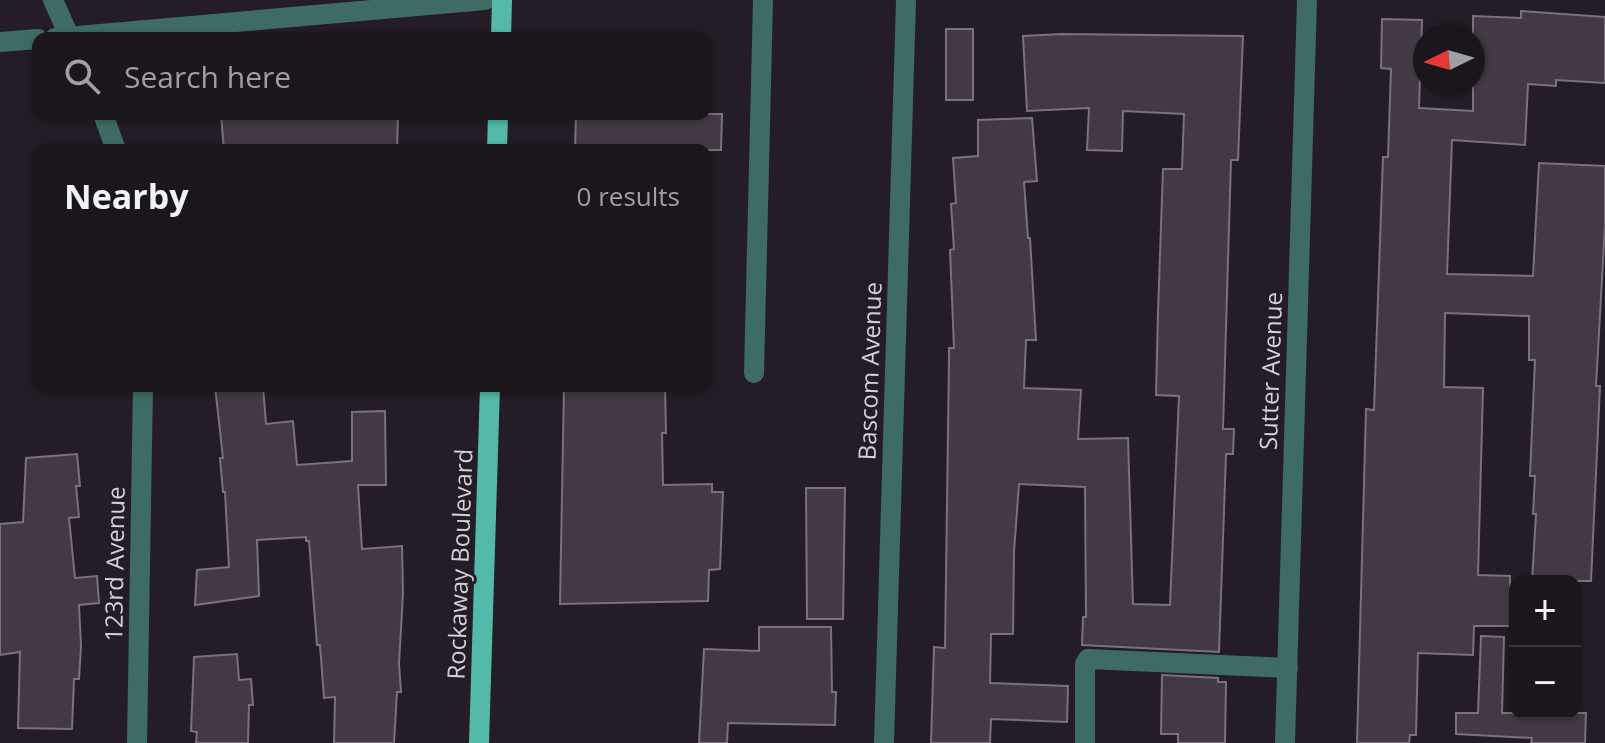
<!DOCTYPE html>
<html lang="en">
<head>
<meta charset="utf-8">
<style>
  body { margin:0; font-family:"Open Sans",sans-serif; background:#241e25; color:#f1f3f6 }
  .controls { position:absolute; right:24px; bottom:24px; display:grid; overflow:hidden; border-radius:16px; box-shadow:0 2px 6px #0004 }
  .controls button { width:72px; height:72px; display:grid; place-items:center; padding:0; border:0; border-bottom:2px solid #39343b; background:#1b151c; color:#f1f3f6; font:40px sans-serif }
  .compass { position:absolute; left:1413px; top:24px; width:72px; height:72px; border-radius:50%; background:#1b151c; box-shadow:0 2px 6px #0004; rotate:265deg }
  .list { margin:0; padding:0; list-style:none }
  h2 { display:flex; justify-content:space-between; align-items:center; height:104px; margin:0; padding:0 32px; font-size:34px }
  h2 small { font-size:26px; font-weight:400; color:#a09fa3 }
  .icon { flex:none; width:44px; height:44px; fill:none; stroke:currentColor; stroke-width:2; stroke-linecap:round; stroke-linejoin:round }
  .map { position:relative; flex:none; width:1605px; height:743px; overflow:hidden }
  .search { position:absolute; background:#1b151c; box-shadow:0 2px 6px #0004; left:32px; top:32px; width:680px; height:88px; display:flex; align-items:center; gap:20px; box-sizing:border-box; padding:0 28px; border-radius:16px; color:#a09fa3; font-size:30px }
  .panel { position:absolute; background:#1b151c; box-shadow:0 2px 6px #0004; left:32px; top:144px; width:680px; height:248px; border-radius:16px }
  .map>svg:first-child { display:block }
</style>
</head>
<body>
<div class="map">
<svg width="1605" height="743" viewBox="0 0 1605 743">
  <rect width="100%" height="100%" fill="#241c26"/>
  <g fill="#423944" stroke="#7a717d" stroke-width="2">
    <path d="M1521,11L1605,17V83L1556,80V86L1528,84L1525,145L1452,140L1447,274L1533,276L1539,163L1605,166V225L1596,386H1600L1591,581H1532L1536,514H1533L1535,476H1530L1535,360H1529V316L1445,313L1444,387L1483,388L1478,575L1510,576V626H1474L1473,655L1418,653L1416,735H1410L1409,743H1357L1366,409L1374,410L1383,157H1388L1391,69L1381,68L1382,19L1422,20L1419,108L1473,111V16L1521,18Z"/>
    <rect x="946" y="29" width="27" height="71"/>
    <path d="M1062,34L1243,36L1238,160H1231L1223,429H1234L1233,454H1226L1219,652L1082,645L1083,617H1086L1085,487L1019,484L1014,552L1013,634H991L990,683L1068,686L1067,722L991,719L990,743H931L934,647L945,648L949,361V348H954L950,250L954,249L951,204L956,203L953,158L978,156V120L1032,118L1037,181L1024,182L1028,238H1030L1036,340H1026L1024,388L1081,390L1078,439L1128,438L1133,604L1170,605L1179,396L1156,395L1158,312L1163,169H1182L1184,114L1123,111L1122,151L1087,150L1089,108L1027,111L1023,36Z"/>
    <path d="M234,114H398L397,150H224L221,115Z"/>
    <path d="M576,114H722L721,150H575Z"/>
    <path d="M215,386H263L266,424L293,421L297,465L352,461V412L385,411L386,485H358L362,549L402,546L403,593L399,664L401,692H397L394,743H334L335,697L324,698L320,645H317L309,541H306V537L257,540L259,596L195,605L197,570L229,567L225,492H223L220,458H223Z"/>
    <path d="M564,386H665L666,433H662L663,485L712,484V492H723L720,569L709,570L708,601L560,604Z"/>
    <path d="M77,454L80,486H76L79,517L69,518L75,578L97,576L99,603L79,605L81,646L79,679H74L72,729L18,728L20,652L0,655V524L23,522L26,458Z"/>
    <path d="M806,488H845L843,619H807Z"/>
    <path d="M759,627H831L832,692H836L835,725L728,723L727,743H699L704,649L759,651Z"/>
    <path d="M1481,636L1504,637L1502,713H1586L1585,743H1531L1532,738L1456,734V713H1478Z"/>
    <path d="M237,654L239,680L251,679L253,705H249L248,743H196L197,732L191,731L194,657Z"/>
    <path d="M1162,675L1218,678V682H1226L1225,743H1178V734H1161Z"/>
  </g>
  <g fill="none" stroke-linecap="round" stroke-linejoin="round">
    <g stroke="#3e6c64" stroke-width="20">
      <path d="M53,0L70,38"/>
      <path d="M55,38L485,0"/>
      <path d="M0,42L38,39"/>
      <path d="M103,114L116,150"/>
      <path d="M754,373L763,0"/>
      <path d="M137,743L143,386"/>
      <path d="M884,743L906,0"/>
      <path d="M1085,743V664L1088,659L1288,668"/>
      <path d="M1285,743L1307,0"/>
    </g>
    <g stroke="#53baaa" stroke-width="20">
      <path d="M501,38L502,0"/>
      <path d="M497,150L498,114"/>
      <path d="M479,743L490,386"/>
    </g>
  </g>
  <g text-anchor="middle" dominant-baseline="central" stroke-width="6" stroke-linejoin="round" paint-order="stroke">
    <g font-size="24" fill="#d5d0d7" stroke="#241c26">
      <text transform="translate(869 371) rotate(-88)">Bascom Avenue</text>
      <text transform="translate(1270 371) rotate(-88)">Sutter Avenue</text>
      <text transform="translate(114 564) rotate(-89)">123rd Avenue</text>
      <text transform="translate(459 564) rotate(-88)">Rockaway Boulevard</text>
    </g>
  </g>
</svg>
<div class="controls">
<button>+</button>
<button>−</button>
</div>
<svg class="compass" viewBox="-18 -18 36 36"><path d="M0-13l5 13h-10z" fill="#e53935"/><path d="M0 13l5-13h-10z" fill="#a09fa3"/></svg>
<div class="search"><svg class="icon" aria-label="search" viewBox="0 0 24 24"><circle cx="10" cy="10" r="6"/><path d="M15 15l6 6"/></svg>Search here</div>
<section class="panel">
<h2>Nearby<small>0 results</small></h2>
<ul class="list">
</ul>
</section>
</div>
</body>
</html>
